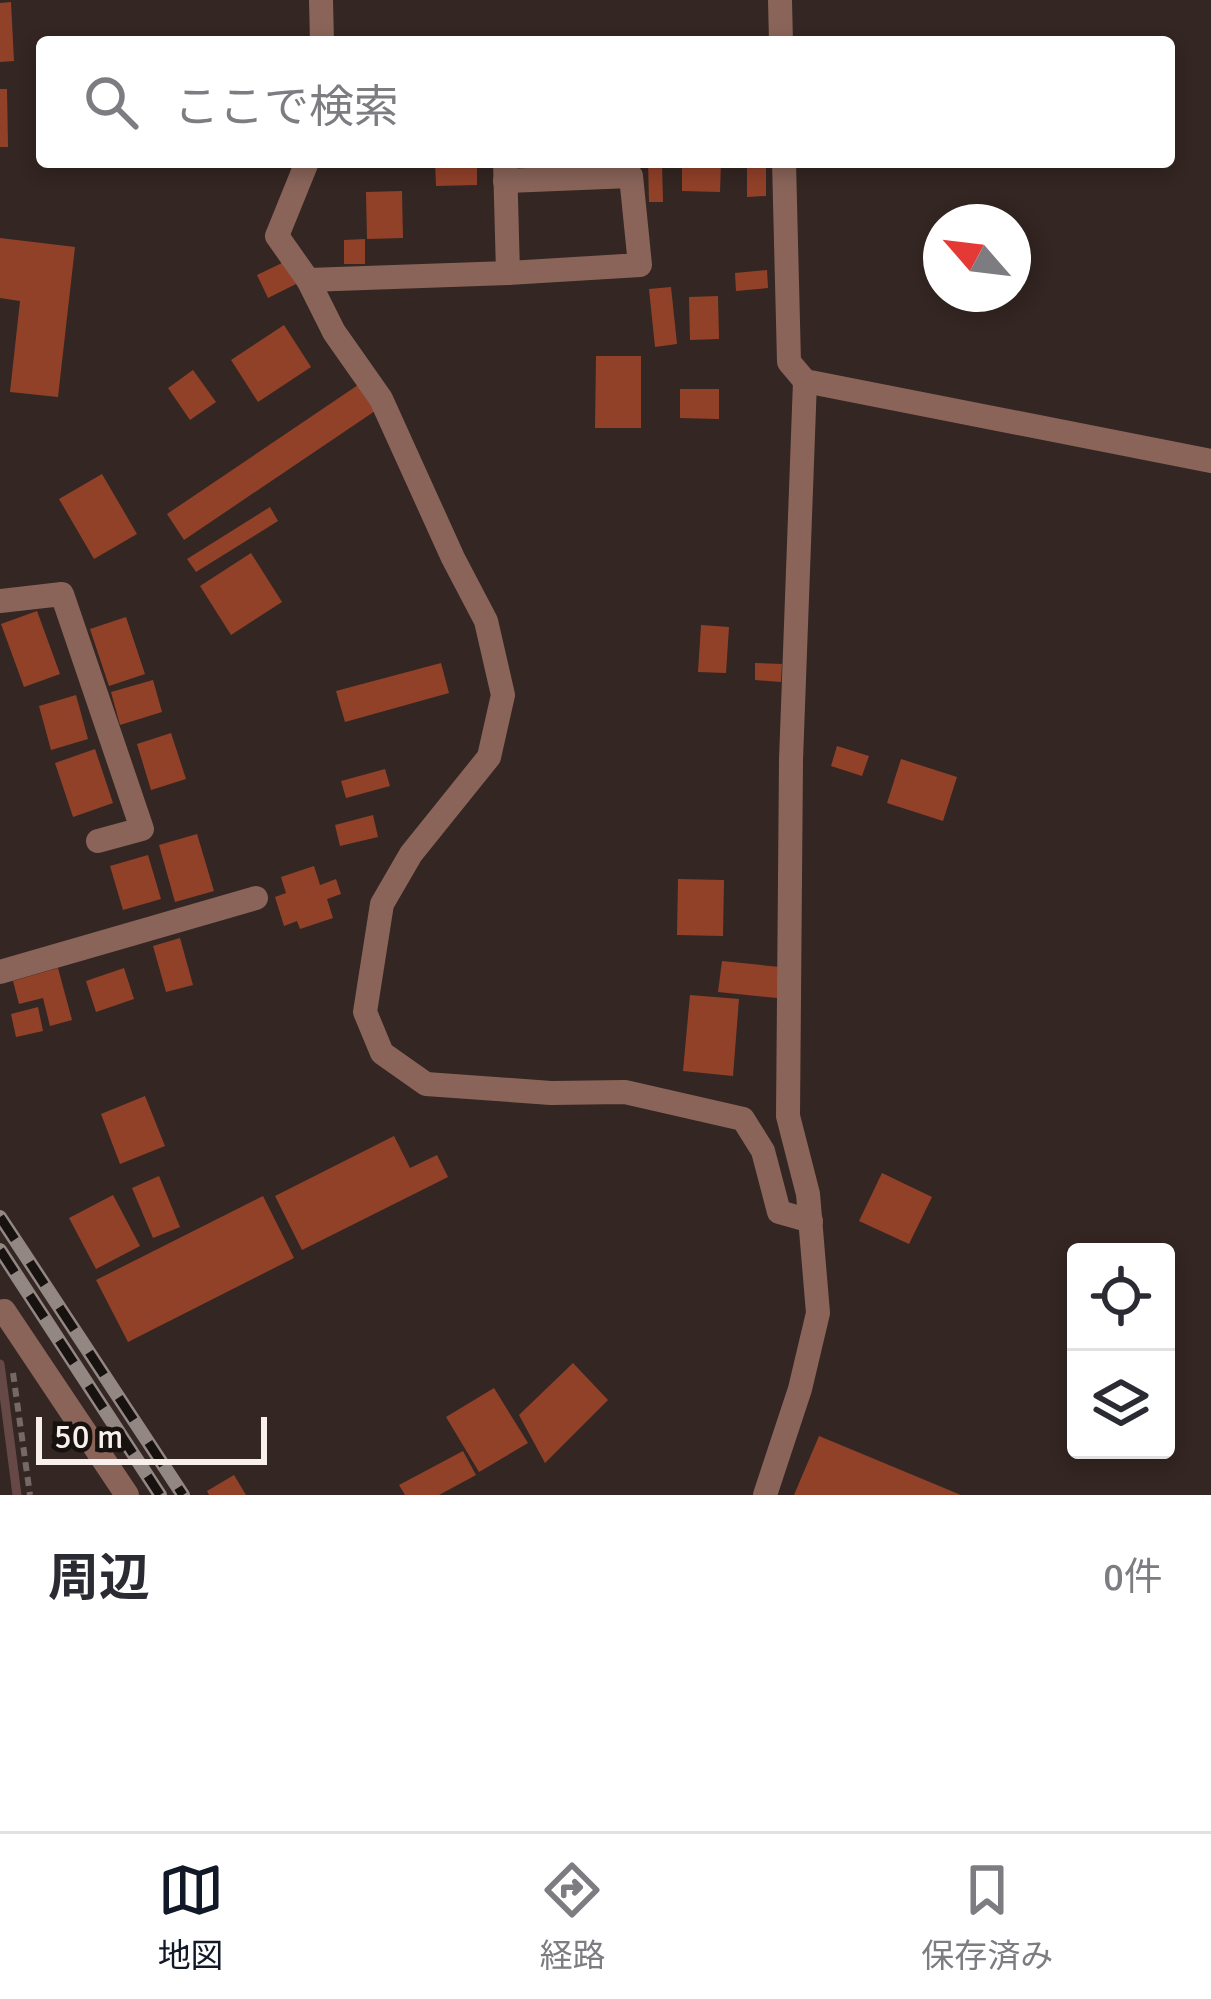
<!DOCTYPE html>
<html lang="ja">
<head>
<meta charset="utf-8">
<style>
  body { margin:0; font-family:Signika,"Noto Sans JP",sans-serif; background:#f2f2f3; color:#2b2b33 }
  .controls { position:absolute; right:36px; bottom:36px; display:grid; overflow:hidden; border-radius:12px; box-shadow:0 6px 18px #0003 }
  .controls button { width:108px; height:108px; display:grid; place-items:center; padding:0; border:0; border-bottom:3px solid #e1e1e2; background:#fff; color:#2b2b33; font:60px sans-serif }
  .compass { position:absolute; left:923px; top:204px; width:108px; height:108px; border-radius:50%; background:#fff; box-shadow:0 6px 18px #0003; rotate:298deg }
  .scale { position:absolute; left:36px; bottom:30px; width:231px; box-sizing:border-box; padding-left:12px; border:6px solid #f9f0ed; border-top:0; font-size:33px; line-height:42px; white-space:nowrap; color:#f9f0ed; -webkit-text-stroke:9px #17110f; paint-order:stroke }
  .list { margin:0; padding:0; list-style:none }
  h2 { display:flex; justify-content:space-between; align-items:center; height:156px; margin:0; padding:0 48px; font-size:51px }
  h2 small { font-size:39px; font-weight:400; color:#7c7c81 }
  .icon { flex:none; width:66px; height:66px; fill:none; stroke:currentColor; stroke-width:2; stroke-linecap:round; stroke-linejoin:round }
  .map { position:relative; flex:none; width:1211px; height:1495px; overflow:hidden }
  .search { position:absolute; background:#fff; box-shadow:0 6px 18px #0003; left:36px; right:36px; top:36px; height:132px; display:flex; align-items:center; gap:30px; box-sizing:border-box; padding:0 42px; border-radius:12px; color:#7c7c81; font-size:45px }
  .sheet { height:336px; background:#fff }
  nav { display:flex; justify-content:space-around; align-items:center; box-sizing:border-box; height:168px; border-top:3px solid #e1e1e2; background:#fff; font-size:33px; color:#7c7c81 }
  nav a { display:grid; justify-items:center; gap:6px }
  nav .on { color:#111827 }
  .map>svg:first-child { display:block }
</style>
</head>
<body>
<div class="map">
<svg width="1211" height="1495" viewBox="0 0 1211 1495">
  <rect width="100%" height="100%" fill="#342622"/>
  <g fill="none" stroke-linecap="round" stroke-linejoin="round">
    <path stroke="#664947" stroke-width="9" d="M0,1364L17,1495"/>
  </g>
  <g fill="#924129">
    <path d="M11,2L14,61L0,62V3Z"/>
    <path d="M0,89H7L8,147H0Z"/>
    <path d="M435,162H477V185L436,186Z"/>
    <path d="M648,162H662L663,202H649Z"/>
    <path d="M682,162H721L720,192L682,191Z"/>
    <path d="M747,162H766V196L747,197Z"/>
    <path d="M402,191L403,238L367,239L366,192Z"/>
    <path d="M0,238L75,247L58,397L10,392L20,301L0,298Z"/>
    <path d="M365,239V264H344V240Z"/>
    <path d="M284,262L296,284L268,298L257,275Z"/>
    <path d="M767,270L768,288L736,291L735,273Z"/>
    <path d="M671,287L677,344L655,347L649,289Z"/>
    <path d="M718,296L719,339L690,340L689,297Z"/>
    <path d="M284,325L311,367L258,402L231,360Z"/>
    <path d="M596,356H641V428H595Z"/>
    <path d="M193,370L216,402L190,420L168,388Z"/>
    <path d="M358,385L375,411L184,540L167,514Z"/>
    <path d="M680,389H719V419L680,418Z"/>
    <path d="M102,474L137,534L94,559L59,499Z"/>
    <path d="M270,507L278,521L196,572L187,559Z"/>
    <path d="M251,553L282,602L231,635L200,586Z"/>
    <path d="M37,611L60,674L24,687L1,624Z"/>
    <path d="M126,617L145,674L109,686L90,629Z"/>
    <path d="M701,625L729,627L726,673L698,672Z"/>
    <path d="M441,663L449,693L345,722L336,691Z"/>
    <path d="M755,663L782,664L781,682L755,680Z"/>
    <path d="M153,680L162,712L120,725L111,692Z"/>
    <path d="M76,695L88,739L51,750L39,706Z"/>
    <path d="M171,733L186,779L151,790L137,744Z"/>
    <path d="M837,746L869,756L862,776L831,766Z"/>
    <path d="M95,749L113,803L73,817L55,763Z"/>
    <path d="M901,759L957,777L943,821L887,803Z"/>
    <path d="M385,769L390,786L346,798L341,781Z"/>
    <path d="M373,815L378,837L340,846L335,825Z"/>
    <path d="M197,834L214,891L175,902L159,845Z"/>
    <path d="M148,855L161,899L123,910L110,866Z"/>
    <path d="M314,866L320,885L336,879L341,894L327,899L333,918L300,929L297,921L284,926L275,897L286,893L281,877Z"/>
    <path d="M678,879L724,880L723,936L677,935Z"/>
    <path d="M180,938L193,985L166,992L153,946Z"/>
    <path d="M722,961L780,967L777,998L718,992Z"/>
    <path d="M58,968L72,1020L50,1026L43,998L19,1004L13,981Z"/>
    <path d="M124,968L134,999L96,1012L86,981Z"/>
    <path d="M690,995L739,999L733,1076L683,1071Z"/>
    <path d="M38,1007L43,1031L16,1037L11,1014Z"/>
    <path d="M145,1096L165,1146L120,1164L101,1114Z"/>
    <path d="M394,1136L410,1168L437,1155L448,1177L302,1250L275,1196Z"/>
    <path d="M882,1173L932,1197L909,1244L859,1221Z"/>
    <path d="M159,1176L180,1227L153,1238L132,1188Z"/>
    <path d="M113,1195L140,1246L96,1269L69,1218Z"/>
    <path d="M263,1196L294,1258L128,1342L96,1280Z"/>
    <path d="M573,1363L608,1400L545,1463L519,1415Z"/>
    <path d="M494,1388L528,1443L479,1472L446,1417Z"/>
    <path d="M819,1436L961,1495H794Z"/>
    <path d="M463,1451L476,1475L439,1495H405L399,1485Z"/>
    <path d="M234,1475L246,1495H209L207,1491Z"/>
  </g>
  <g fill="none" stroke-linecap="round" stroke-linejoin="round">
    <path stroke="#756965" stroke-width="6" stroke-dasharray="9 6" stroke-linecap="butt" d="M13,1373L30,1495"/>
    <g stroke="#8a6459" stroke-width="24">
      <path d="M321,0L322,42"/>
      <path d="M780,0L781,42"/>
      <path d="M307,162L277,236L308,280L334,332L381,399L453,558L486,621L503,695L489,757L411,854L382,904L365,1012L382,1053L426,1084L551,1093L625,1092L743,1119L763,1151L779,1212L811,1221"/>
      <path d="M784,162L789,362L805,381L1211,461"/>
      <path d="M505,181L631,176L640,265L508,273"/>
      <path d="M308,280L508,273L505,162"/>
      <path d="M0,601L62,594L142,829L98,841"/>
      <path d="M0,972L256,898"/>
      <path d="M0,1312L4,1311L127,1495"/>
      <path d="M765,1495L800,1389L818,1313L808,1194L788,1116L791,760L805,381"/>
    </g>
    <g stroke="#938784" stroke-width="14">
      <g id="rail">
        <path d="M0,1217L183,1495"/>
        <path d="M0,1250L160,1495"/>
      </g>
    </g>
    <use href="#rail" stroke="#17110f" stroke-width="9" stroke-dasharray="27" stroke-linecap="butt"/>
  </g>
</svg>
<div class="controls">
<button><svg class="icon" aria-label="locate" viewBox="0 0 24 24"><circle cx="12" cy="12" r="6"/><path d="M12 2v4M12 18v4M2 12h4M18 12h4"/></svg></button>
<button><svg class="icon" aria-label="layers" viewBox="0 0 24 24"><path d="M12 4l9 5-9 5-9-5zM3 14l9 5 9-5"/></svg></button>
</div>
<svg class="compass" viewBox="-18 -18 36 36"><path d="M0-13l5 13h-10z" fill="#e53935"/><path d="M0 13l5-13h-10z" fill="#7c7c81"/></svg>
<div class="scale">50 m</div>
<div class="search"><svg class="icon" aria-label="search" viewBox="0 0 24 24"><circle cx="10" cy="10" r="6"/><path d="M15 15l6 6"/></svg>ここで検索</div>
</div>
<section class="sheet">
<h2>周辺<small>0件</small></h2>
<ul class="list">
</ul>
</section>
<nav>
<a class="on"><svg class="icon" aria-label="map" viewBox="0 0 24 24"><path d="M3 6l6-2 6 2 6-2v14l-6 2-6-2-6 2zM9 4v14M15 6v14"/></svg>地図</a>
<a><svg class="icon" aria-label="directions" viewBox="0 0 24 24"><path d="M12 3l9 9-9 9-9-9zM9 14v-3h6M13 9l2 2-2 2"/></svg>経路</a>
<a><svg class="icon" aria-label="saved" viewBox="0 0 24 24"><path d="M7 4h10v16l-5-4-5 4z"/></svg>保存済み</a>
</nav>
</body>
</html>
